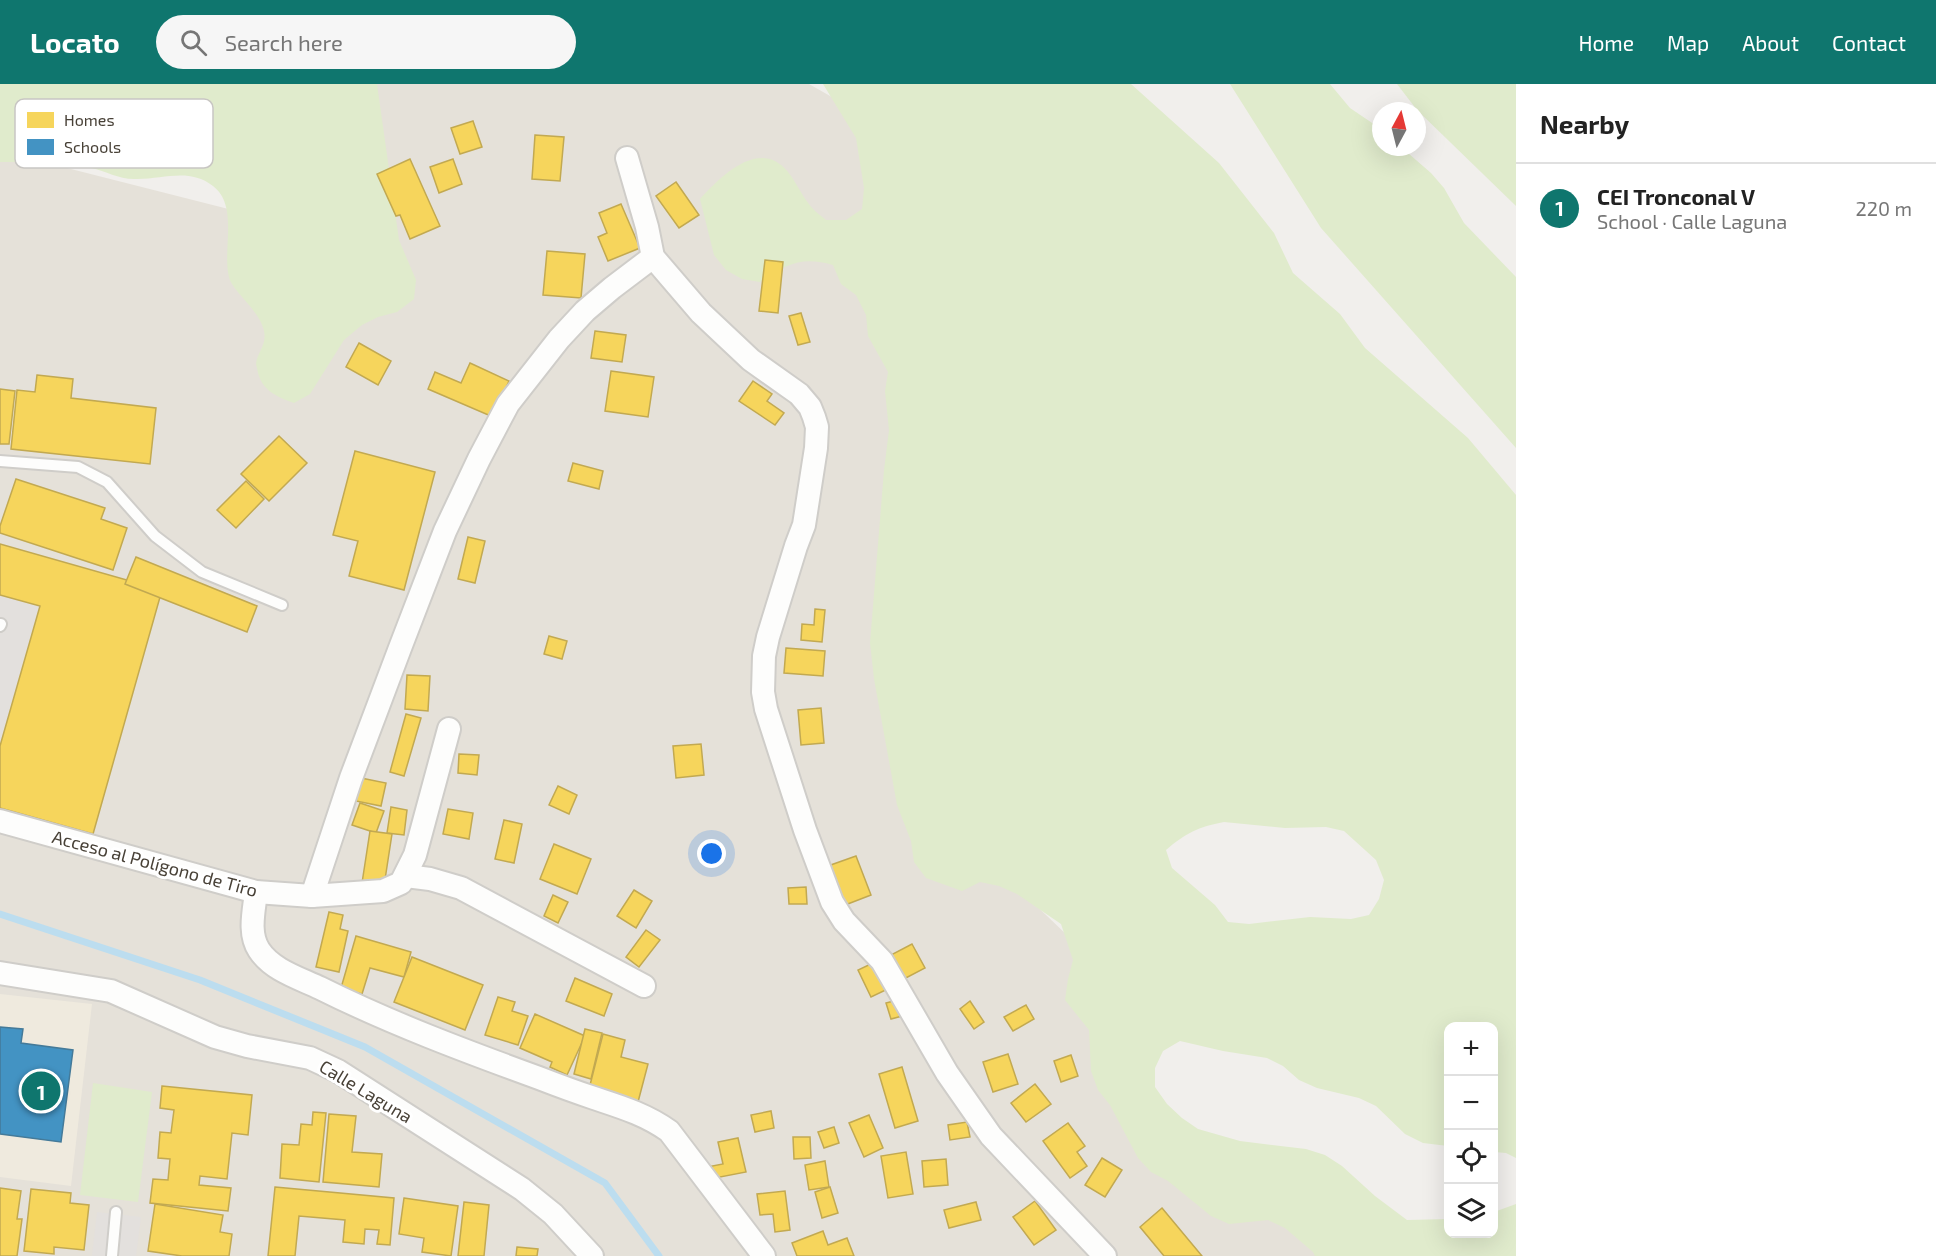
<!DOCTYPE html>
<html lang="en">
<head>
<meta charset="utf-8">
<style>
  body { margin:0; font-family:"Exo 2",sans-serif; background:#f6f6f6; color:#222 }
  .controls { position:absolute; right:18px; bottom:18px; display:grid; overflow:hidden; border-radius:12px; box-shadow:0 6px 24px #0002 }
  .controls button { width:54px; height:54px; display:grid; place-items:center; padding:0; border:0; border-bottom:2px solid #e0e0e0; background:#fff; color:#222; font:30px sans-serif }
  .compass { position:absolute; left:1372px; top:18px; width:54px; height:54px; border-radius:50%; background:#fff; box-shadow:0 6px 24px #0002; rotate:7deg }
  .you { position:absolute; left:712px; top:770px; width:21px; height:21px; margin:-15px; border:4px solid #fff; border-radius:50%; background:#1a73e8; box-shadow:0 0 0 9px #1a73e833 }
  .badge { display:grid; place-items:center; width:39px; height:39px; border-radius:50%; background:#0f766e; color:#fff; font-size:20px; font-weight:700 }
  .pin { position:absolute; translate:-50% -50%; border:3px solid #fff; box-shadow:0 2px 6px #0006 }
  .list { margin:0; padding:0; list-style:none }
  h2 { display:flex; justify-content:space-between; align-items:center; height:78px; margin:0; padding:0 24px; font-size:26px }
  h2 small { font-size:20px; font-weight:400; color:#767676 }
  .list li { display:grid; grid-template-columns:39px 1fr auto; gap:18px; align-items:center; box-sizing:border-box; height:90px; padding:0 24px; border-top:2px solid #e0e0e0 }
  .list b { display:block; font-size:22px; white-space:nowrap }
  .list p { margin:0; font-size:20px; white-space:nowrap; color:#767676 }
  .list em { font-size:20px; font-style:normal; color:#767676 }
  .icon { flex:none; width:33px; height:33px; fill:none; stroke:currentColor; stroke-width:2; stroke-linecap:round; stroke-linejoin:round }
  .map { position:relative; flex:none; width:1516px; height:1172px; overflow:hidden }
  header { display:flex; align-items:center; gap:36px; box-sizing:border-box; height:84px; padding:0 30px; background:#0f766e; color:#fff }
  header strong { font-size:28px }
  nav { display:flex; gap:33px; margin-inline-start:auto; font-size:21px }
  .search { width:420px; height:54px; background:#f6f6f6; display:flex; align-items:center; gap:15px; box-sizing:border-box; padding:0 21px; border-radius:33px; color:#767676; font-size:22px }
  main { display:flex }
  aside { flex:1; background:#fff }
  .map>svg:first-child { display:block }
</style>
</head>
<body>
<header>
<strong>Locato</strong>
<div class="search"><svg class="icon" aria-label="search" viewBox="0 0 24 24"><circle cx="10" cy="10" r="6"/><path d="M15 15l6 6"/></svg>Search here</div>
<nav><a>Home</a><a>Map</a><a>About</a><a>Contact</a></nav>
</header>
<main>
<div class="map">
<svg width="1516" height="1172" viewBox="0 0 1516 1172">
  <rect width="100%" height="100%" fill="#f1efec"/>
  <path fill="#e5e1d9" d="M348,0H809L888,45L1022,808L1069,853L1099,967L1285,1133L1323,1172H0V67L342,154Z"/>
  <path fill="#efeade" d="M0,910L92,920L71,1102L0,1093Z"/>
  <g fill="#e0ebcc" fill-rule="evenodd">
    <path d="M0,0H377L399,156L416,196L414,215L397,228L378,233L362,241L344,256L310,310L294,319C277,313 263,307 258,289C258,288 256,280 256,280C257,267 270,259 262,241C256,224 231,205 229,193C222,165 239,122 213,102C188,83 163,96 134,95C118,95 106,87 91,84C61,79 30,78 0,78Z"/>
    <path d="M823,0H1131L1219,79L1274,149L1293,189L1340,230L1365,264L1468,354L1516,411V1074L1506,1069L1494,1068V942H1448V1062L1423,1059L1405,1050L1376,1022L1359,1014L1317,1004L1299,996L1283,982L1267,974L1223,967L1180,957L1163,967L1155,984V1003L1167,1020L1182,1034L1198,1045L1240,1057L1306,1065L1325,1071L1342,1082L1375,1112L1407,1136L1448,1135V1150H1494V1128L1516,1120V1172H1315L1313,1168L1285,1144L1268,1136L1229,1140L1211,1132L1168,1097L1151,1088L1138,1074L1110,1021L1098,1006L1091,987L1089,946L1065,916L1068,895L1073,876L1061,840L1017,810L999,802L980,798L962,807L926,794L914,778L911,757L897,721L874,595L870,559L884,386L889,346L885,307L888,288L868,252L866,231L856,211L841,200L833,181C802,172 786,180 760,198L742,195L726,186L714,171L700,115C721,92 760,53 788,88C796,98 801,110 809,120C813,126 820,131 826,136H846L862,125L864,104L856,54ZM1224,738L1285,744L1326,743L1344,747L1376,776L1384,796L1379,815L1369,831L1351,835L1310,833L1249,840L1228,838L1215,821L1172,784L1166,766C1186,749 1198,743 1224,738Z"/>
    <path d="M1230,0H1330L1350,24L1381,45V63H1401L1431,89L1444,104L1464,139L1516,193V364L1321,144Z"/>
    <path d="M1397,0H1516V122L1417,26Z"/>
    <path d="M93,999L152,1008L138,1118L80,1111Z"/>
  </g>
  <g fill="#e3e0dd">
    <path d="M0,511L40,522L0,662Z"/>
    <path d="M97,1128L141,1133L136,1172H92Z"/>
  </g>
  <g fill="#f6d55c" stroke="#c2a951" stroke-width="1.5">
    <path d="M473,37L482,63L460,70L451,44Z"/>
    <path d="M535,51L564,53L560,97L532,95Z"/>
    <path d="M410,75L440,142L410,155L400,131L396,132L377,90Z"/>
    <path d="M453,75L462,100L439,109L430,83Z"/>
    <path d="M676,98L699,131L679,144L656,112Z"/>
    <path d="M621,120L640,164L608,177L598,153L607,149L599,129Z"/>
    <path d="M547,167L585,170L581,214L543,211Z"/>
    <path d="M765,176L783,178L778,229L759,227Z"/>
    <path d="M801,229L810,258L798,261L789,232Z"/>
    <path d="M595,247L626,251L622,278L591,274Z"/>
    <path d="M359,259L391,277L378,301L346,283Z"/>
    <path d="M470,279L509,297L493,333L428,305L435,288L461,299Z"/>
    <path d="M611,287L654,293L648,333L605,327Z"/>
    <path d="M37,291L73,295L71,314L156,324L150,380L11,365L17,306L35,308Z"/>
    <path d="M753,297L772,310L767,317L784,329L775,341L739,317Z"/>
    <path d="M0,305L15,307L9,360H0Z"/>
    <path d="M279,352L307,379L269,417L241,390Z"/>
    <path d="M355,367L435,388L404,506L349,492L358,457L333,451Z"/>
    <path d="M573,379L603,387L599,405L568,397Z"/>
    <path d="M16,395L105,424L101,435L127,444L113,486L0,449V442Z"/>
    <path d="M246,397L264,415L236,444L217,426Z"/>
    <path d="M468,453L485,457L475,499L458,495Z"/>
    <path d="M0,460L162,506L93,750L0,724V662L40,522L0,511Z"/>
    <path d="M136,473L257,522L247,548L125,500Z"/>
    <path d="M815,525L825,526L822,558L801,556L802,540L814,541Z"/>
    <path d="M549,552L567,557L562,575L544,570Z"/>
    <path d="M786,564L825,567L823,592L784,589Z"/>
    <path d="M407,591L430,592L428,627L405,625Z"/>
    <path d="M821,624L824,659L801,661L798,626Z"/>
    <path d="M406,630L421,634L404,692L390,688Z"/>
    <path d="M701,660L704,691L676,694L673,662Z"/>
    <path d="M459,670L479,671L477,691L458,689Z"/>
    <path d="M361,694L386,699L381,722L356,717Z"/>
    <path d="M558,702L577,711L569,730L549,721Z"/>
    <path d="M360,719L384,727L376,749L352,741Z"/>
    <path d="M391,723L407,726L404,751L387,749Z"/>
    <path d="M448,725L473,729L469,755L443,750Z"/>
    <path d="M504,736L522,740L514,779L495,775Z"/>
    <path d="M370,747L392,750L384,802L362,799Z"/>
    <path d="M554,760L591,775L577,810L540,795Z"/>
    <path d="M856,772L871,811L840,823L825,783Z"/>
    <path d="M806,803L807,820H789L788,804Z"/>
    <path d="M634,806L652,817L636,844L617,832Z"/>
    <path d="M553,811L568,818L558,839L544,832Z"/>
    <path d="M329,828L343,831L340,845L348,847L339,888L316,883Z"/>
    <path d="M646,846L660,856L639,883L626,873Z"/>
    <path d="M356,852L411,868L404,893L370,884L362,910L341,904Z"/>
    <path d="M912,860L925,884L902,896L889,872Z"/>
    <path d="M412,873L483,901L465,946L394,918Z"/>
    <path d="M877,877L890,904L871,913L858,886Z"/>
    <path d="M575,894L612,910L604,932L566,917Z"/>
    <path d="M498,913L515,918L512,927L528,932L518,961L485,951Z"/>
    <path d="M901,915L906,931L891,935L886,919Z"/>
    <path d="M970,917L984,938L974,945L960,925Z"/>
    <path d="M1026,921L1034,935L1013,947L1004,933Z"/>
    <path d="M535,930L585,952L567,991L550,983L552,978L520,964Z"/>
    <path d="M585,945L602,949L591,995L574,990Z"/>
    <path d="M603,950L625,956L621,973L648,980L638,1018L589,1005Z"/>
    <path d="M1008,970L1018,1000L993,1008L983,978Z"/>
    <path d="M1071,971L1078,992L1061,998L1054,977Z"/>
    <path d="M902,983L918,1037L895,1044L879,990Z"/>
    <path d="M1035,1000L1051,1020L1026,1038L1011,1019Z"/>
    <path d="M162,1002L252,1011L248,1051L232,1049L227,1095L200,1092L199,1101L231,1104L228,1127L150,1119L153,1095L168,1096L170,1075L158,1074L160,1048L171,1049L174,1026L160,1024Z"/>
    <path d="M771,1027L774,1044L755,1048L751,1031Z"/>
    <path d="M313,1028L326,1029L319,1098L280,1094L282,1060L299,1061L301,1040L312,1041Z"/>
    <path d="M329,1030L356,1032L352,1068L382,1070L379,1103L323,1098Z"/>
    <path d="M869,1031L883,1064L864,1073L849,1039Z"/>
    <path d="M967,1038L970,1053L950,1056L948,1041Z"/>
    <path d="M1068,1039L1085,1062L1077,1068L1087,1082L1070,1094L1043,1057Z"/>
    <path d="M834,1043L839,1059L824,1064L818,1048Z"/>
    <path d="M793,1053H810L811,1074L794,1075Z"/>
    <path d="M738,1054L746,1088L710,1095L707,1083L723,1080L718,1058Z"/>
    <path d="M906,1068L913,1110L888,1114L881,1072Z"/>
    <path d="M1102,1074L1122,1086L1105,1113L1085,1101Z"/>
    <path d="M946,1075L948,1101L924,1103L922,1077Z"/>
    <path d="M825,1077L829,1103L809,1106L805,1081Z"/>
    <path d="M275,1103L394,1114L390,1161L377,1160L379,1146L365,1145L364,1160L343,1158L345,1136L299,1132L295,1172H268Z"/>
    <path d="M830,1103L838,1129L822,1134L815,1108Z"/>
    <path d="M0,1104L21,1107L17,1135H22L17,1172H0Z"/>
    <path d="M31,1105L71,1109L70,1119L89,1121L84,1166L54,1163V1170L24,1167Z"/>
    <path d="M785,1107L790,1146L775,1148L773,1130L760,1131L757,1110Z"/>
    <path d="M404,1114L458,1122L451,1172L422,1168L424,1154L399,1150Z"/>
    <path d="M1035,1117L1056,1146L1034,1161L1013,1133Z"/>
    <path d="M464,1118L489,1121L484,1172H458Z"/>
    <path d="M976,1118L981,1136L949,1144L944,1126Z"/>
    <path d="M155,1120L223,1131L220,1148L232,1150L229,1172H182L148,1167Z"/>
    <path d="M1162,1124L1202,1172H1164L1140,1143Z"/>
    <path d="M823,1147L828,1161L847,1154L854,1172H797L792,1159Z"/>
    <path d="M517,1163L538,1165L537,1172H516Z"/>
  </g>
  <path fill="#4393c3" stroke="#447a99" stroke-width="1.5" d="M0,943L23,945L21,959L73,966L61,1058L0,1050Z"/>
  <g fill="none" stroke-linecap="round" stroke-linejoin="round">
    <path stroke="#bcddef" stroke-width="7" d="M0,830L200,896L365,963L605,1099L659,1172"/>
    <g stroke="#cfcdc9" stroke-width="14">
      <g id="service">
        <path d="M0,377L78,383L107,398L155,452L202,488L282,521"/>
        <path d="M0,542L1,540"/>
        <path d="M112,1172L116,1128"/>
      </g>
    </g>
    <g stroke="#cfcdc9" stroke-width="26">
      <g id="minor">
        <path d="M627,74L647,143L653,173L701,229L751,276L799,310L810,323L814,333L817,343L816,364L804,441L796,462L768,553L764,572L763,608L766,625L805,746L832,818L844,837L882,877L947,989L991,1052L1105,1172"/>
        <path d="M0,737L256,808L312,812L383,807L401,799L415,771L449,645"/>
        <path d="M406,792L430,795L461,804L644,902"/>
        <path d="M256,808C254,827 248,849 259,866C272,886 299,894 320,904C390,939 465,967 539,994C557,1001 576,1008 594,1014C621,1023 645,1030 669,1047L764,1172"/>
        <path d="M312,812L351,694L400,564L445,447L479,375L508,320L559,255L585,227L612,204L653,173"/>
        <path d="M0,889L111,907L215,953L247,962L310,974L338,987L522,1105L553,1130L592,1172"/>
      </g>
    </g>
    <use href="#service" stroke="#fdfdfc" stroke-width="10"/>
    <use href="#minor" stroke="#fdfdfc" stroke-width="22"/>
  </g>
  <g text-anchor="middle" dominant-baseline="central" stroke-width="6" stroke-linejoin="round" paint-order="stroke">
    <g font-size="18" fill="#484137" stroke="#fff">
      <text transform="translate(155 779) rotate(15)">Acceso al Polígono de Tiro</text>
      <text transform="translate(366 1007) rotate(31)">Calle Laguna</text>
    </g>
  </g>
  <rect x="15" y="15" width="198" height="69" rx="9" fill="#fff" stroke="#c8c6c3" stroke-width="1.5"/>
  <rect x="27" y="28" width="27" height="16" fill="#f6d55c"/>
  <rect x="27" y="55" width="27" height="16" fill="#4393c3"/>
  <g font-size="16" fill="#484137">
    <text x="64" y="42">Homes</text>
    <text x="64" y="69">Schools</text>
  </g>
</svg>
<div class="controls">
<button>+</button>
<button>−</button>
<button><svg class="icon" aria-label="locate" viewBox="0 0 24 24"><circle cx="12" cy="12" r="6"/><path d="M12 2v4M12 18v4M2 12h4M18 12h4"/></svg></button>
<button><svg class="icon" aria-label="layers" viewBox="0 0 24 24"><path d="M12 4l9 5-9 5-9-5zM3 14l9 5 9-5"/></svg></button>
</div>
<svg class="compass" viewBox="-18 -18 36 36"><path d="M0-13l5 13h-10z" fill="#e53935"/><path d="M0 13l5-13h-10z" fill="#767676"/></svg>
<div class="you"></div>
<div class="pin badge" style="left:41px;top:1007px">1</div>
</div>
<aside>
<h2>Nearby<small></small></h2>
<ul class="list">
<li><span class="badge">1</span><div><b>CEI Tronconal V</b><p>School · Calle Laguna</p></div><em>220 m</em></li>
</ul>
</aside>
</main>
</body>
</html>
